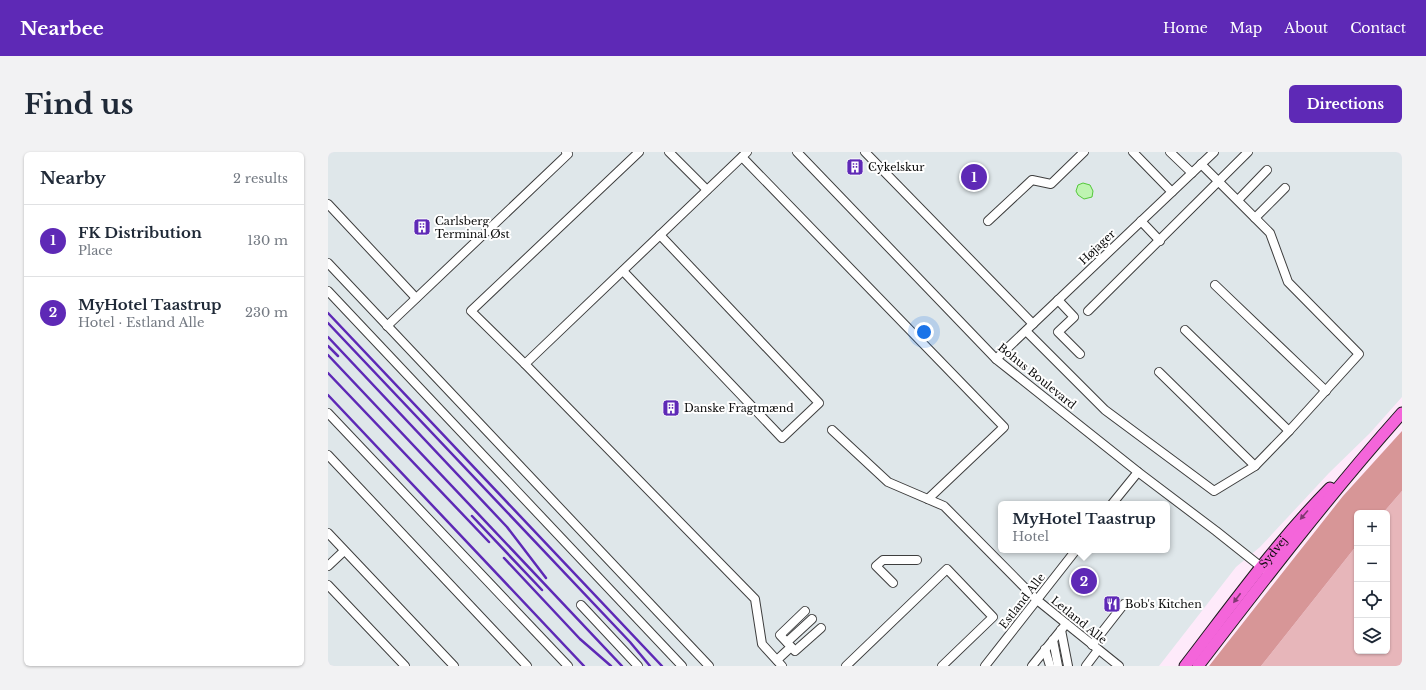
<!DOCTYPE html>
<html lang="en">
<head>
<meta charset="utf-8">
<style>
  body { margin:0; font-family:"Libre Baskerville",serif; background:#f2f2f3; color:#1f2937 }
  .controls { position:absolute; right:12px; bottom:12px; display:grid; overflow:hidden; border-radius:6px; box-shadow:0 1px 3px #0004 }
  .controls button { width:36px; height:36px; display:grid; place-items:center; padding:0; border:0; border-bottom:1px solid #e0e1e3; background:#fff; color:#1f2937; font:20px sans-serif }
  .you { position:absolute; left:596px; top:180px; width:14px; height:14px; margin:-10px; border:3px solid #fff; border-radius:50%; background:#1a73e8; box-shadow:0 0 0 6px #1a73e833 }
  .badge { display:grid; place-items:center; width:26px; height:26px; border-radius:50%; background:#5e29b6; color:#fff; font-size:13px; font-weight:700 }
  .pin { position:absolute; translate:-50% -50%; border:2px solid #fff; box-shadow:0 1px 4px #0006 }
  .popup { position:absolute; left:670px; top:349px; width:172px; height:52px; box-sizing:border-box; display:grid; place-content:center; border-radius:6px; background:#fff; filter:drop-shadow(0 1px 3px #0005); font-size:13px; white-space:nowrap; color:#747a83 }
  .popup b { font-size:15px; color:#1f2937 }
  .popup::after { content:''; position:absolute; left:50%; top:100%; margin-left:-8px; border:8px solid transparent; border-top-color:#fff }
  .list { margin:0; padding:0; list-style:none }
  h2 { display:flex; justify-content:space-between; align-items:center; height:52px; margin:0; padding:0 16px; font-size:17px }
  h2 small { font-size:13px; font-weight:400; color:#747a83 }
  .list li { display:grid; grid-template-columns:26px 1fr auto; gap:12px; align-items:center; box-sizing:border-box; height:72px; padding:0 16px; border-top:1px solid #e0e1e3 }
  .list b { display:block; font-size:15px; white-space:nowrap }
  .list p { margin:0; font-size:13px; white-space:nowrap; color:#747a83 }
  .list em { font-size:13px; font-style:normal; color:#747a83 }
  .icon { flex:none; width:22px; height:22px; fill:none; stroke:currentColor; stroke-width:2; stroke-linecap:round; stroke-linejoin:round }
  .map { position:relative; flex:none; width:1074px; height:514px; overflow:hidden; border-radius:6px }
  header { display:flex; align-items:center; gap:24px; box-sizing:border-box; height:56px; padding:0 20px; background:#5e29b6; color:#fff }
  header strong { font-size:19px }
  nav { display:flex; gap:22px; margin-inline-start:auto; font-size:14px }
  .intro { display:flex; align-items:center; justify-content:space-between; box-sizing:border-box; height:96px; padding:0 24px }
  h1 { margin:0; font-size:28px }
  .button { padding:10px 18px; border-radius:6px; background:#5e29b6; color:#fff; font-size:14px; font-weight:700 }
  main { display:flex; gap:24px; padding:0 24px }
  aside { flex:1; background:#fff; border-radius:6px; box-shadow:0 1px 3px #0004 }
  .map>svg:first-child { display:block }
</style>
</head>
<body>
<header>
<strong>Nearbee</strong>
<nav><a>Home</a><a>Map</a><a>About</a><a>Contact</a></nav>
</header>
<div class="intro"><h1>Find us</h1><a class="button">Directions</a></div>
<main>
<aside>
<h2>Nearby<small>2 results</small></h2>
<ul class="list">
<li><span class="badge">1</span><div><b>FK Distribution</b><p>Place</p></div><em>130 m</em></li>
<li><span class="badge">2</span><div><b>MyHotel Taastrup</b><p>Hotel · Estland Alle</p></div><em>230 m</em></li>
</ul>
</aside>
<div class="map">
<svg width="1074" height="514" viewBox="0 0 1074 514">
  <rect width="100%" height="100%" fill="#feeafa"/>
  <path fill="#dfe7ea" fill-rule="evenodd" d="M0,0H1074V245L1042,281L1001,321L932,395L908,415L831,514H0ZM673,352H839V398H673Z"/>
  <path fill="#e7b6ba" d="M1074,339V514H933L1029,393V499H1059V361H1055Z"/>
  <path fill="#d79697" d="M1074,279V339L1055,361H1029V393L933,514H881L1015,344Z"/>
  <path fill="#bef4b1" stroke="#53c83a" d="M755,31L762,33L765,39L764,45L756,47L750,43L748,39L750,33Z"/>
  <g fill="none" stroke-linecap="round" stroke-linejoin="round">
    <g stroke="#3e3e3e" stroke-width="10">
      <g id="minor">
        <path d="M341,0L379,38"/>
        <path d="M419,0L197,212L427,447L434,492L454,514"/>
        <path d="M469,0L668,207L810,320L888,379L937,418"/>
        <path d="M537,0L705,172"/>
        <path d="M805,0L844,40"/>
        <path d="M842,0L864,21"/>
        <path d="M414,5L676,275L600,347"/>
        <path d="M910,48L939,18"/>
        <path d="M0,52L88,146"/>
        <path d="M927,66L957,36"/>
        <path d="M660,69L704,28L723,32L756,0"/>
        <path d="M813,69L832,89"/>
        <path d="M0,111L381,514"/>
        <path d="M295,119L454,286L491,251L332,83"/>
        <path d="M887,133L998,239"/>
        <path d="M0,139L354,514"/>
        <path d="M730,148L746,165L730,180L752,202"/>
        <path d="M760,159L920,0"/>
        <path d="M59,174L240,2L238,0"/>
        <path d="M857,178L961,279"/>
        <path d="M698,179L777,258L886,339L927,314L961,279L1031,202L960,130L942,81L873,12"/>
        <path d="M668,207L886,0"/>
        <path d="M197,212L143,159L311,0"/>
        <path d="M831,220L927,314"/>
        <path d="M0,261L240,514"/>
        <path d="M504,278L560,330L616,354L709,448L791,514"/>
        <path d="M0,303L199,514"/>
        <path d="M784,352L810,320"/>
        <path d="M0,381L126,514"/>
        <path d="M0,414L16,399"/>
        <path d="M565,431L548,414L555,408H589"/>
        <path d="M0,433L77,514"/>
        <path d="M253,453L310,514"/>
        <path d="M477,459L452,483L467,499L493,476"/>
        <path d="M733,478L740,514"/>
        <path d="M725,488L730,514"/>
        <path d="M459,490L484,467"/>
        <path d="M764,493L796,452"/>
        <path d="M717,497L722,514"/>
        <path d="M449,508L463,495"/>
        <path d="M518,514L619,417L665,465L614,514"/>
        <path d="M657,514L748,398"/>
        <path d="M704,514L738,472"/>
        <path d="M758,514L770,498"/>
      </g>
    </g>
    <g stroke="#1c1c1c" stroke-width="13">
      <g id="major">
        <path id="s1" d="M857,514C904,453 948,391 1002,336"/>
        <path d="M870,514C936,428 1002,342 1074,261"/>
      </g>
    </g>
    <use href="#minor" stroke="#fff" stroke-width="8"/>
    <use href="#major" stroke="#f465da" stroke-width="11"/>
    <g stroke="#5e29b6" stroke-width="2.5">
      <path d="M0,161L334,514"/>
      <path d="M0,171L302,490L322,514"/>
      <path d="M0,185L179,375L218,426"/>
      <path d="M0,194L10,204"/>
      <path d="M0,203L294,514"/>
      <path d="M0,221L161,390"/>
      <path d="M0,243L256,514"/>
      <path d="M144,364L214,438"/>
      <path d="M176,406L252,487L283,514"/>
    </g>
  </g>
  <defs><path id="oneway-solid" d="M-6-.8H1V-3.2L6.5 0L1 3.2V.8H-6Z"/></defs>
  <g fill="#803872">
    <use href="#oneway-solid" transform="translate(976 363) rotate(131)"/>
    <use href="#oneway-solid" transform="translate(909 446) rotate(127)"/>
  </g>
  <defs>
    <g id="building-square" transform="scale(0.9)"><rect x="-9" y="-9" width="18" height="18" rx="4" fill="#5e29b6" stroke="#fff"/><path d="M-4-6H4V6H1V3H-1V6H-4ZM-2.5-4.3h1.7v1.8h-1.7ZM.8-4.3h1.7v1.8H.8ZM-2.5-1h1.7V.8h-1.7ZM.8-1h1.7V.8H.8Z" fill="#fff"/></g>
    <g id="restaurant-square" transform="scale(0.9)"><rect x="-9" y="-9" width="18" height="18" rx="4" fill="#5e29b6" stroke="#fff"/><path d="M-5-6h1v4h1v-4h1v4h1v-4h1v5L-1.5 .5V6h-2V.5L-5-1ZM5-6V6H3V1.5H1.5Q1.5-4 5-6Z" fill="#fff"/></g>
  </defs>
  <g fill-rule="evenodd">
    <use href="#building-square" x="527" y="15"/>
    <use href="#building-square" x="94" y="75"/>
    <use href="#building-square" x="343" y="256"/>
    <use href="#restaurant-square" x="784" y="452"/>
  </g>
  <g text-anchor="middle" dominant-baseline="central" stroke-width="4" stroke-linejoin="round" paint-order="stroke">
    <g font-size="11" fill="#0b0b0b" stroke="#fff" text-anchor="start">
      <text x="540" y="15">Cykelskur</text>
      <text x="107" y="69">Carlsberg<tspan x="107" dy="13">Terminal Øst</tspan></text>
      <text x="356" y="256">Danske Fragtmænd</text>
      <text x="797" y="452">Bob's Kitchen</text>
    </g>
    <g font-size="11" fill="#0b0b0b" stroke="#fff">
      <text transform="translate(769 95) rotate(-43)">Højager</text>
      <text transform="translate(709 224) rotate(39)">Bohus Boulevard</text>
      <text stroke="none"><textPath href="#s1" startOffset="144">Sydvej</textPath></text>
      <text transform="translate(694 449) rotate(-52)">Estland Alle</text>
      <text transform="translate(751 468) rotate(39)">Letland Alle</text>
    </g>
  </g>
</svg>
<div class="controls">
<button>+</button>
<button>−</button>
<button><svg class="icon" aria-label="locate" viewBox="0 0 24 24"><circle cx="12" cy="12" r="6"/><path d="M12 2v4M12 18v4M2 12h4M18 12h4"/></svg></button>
<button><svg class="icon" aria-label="layers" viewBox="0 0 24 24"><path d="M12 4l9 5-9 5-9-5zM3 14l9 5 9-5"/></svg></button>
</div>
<div class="you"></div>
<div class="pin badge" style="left:646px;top:25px">1</div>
<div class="pin badge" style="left:756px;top:429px">2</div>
<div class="popup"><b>MyHotel Taastrup</b>Hotel</div>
</div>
</main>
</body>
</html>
